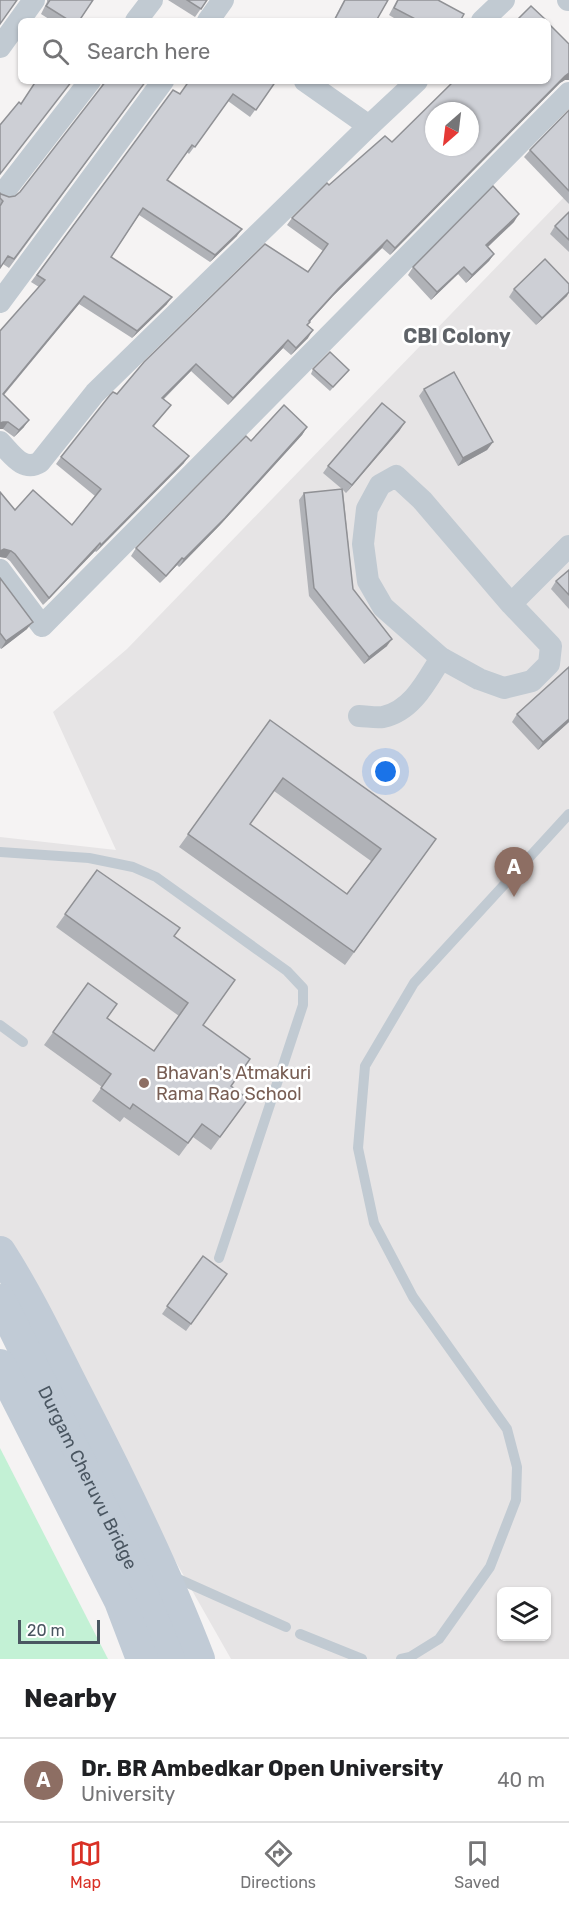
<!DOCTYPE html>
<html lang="en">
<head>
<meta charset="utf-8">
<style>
  body { margin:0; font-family:Rubik,sans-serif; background:#f2f2f2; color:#202124 }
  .controls { position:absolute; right:18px; bottom:18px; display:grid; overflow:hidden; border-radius:9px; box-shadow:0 2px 4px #0004 }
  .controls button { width:54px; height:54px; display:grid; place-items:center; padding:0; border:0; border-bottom:2px solid #e0e0e0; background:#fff; color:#202124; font:30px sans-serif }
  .compass { position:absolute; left:425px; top:102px; width:54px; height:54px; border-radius:50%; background:#fff; box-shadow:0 2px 4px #0004; rotate:208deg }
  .scale { position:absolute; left:18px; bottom:15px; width:82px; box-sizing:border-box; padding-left:6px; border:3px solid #4a5661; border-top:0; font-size:16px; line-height:21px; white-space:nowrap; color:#4a5661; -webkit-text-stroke:4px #fff; paint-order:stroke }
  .you { position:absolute; left:386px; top:772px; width:21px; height:21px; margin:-15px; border:4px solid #fff; border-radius:50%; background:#1a73e8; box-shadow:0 0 0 9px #1a73e833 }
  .badge { display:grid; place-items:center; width:39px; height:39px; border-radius:50%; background:#d93025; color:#fff; font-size:20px; font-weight:700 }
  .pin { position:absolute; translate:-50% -50px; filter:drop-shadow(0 2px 3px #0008) }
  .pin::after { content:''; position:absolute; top:32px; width:21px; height:18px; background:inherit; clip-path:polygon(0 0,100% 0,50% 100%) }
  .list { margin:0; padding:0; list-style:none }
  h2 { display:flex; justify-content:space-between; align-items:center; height:78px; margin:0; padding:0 24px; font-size:26px }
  h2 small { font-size:20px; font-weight:400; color:#757577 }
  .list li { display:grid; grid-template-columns:39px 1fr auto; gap:18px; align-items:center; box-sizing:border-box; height:84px; padding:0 24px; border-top:2px solid #e0e0e0 }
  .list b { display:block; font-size:22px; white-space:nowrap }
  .list p { margin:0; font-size:20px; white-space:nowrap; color:#757577 }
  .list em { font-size:20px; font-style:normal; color:#757577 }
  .icon { flex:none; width:33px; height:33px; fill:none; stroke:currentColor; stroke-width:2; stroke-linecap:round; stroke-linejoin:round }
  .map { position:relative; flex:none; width:569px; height:1659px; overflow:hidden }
  .search { position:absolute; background:#fff; box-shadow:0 2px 4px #0004; left:18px; right:18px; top:18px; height:66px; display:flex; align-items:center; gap:15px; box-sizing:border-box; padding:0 21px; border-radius:9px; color:#757577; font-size:22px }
  .sheet { height:162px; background:#fff }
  nav { display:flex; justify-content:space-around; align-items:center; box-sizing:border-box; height:84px; border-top:2px solid #e0e0e0; background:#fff; font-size:16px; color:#757577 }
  nav a { display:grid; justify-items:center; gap:3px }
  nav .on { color:#d93025 }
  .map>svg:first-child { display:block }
</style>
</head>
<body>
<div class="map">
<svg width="569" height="1659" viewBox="0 0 569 1659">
  <rect width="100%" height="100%" fill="#f5f3f3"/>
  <path fill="#e6e4e5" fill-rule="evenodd" d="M569,192V1659H231L135,1490L0,1241V837L116,850L53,712L127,649ZM502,1592H546V1636H502Z"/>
  <path fill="#c3f1d5" d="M0,1448L108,1659H0Z"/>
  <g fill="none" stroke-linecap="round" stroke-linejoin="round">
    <g stroke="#c1cad2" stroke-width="10">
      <path d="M0,852L89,858L133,867L156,877L287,971L303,988V1005L219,1258"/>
      <path d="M0,1025L23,1042"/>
      <path d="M174,1577L286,1627"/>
      <path d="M300,1634L362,1659"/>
      <path d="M401,1659L410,1657L439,1639L490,1567L516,1500L517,1467L507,1429L413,1297L374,1223L358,1148L365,1066L414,983L569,814"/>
    </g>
    <g stroke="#c1cad2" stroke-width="22">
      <path d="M568,0H569"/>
      <path d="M136,21L152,0"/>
      <path d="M208,21L223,0"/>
      <path d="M482,21L504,0"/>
      <path d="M0,47L34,0"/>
      <path d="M305,81L369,126"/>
      <path d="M4,192L90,81"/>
      <path d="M0,302L163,81"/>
      <path d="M0,442C11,453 23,473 40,462L95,393L369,126L417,81"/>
      <path d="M0,570L42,626L569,93"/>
      <path d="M511,604L551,646L549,664L532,681L504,688L479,679L441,658L383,607L368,581L363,544L367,509L380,485L396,476L422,500L511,604L569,546"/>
      <path d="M359,716C366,716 375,718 383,717C412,711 426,682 441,658"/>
    </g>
    <g stroke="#c1cbd6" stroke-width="32">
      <path d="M0,1252C29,1297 52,1346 76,1393C121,1480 164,1568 199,1659"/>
      <path id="s1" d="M0,1300L131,1566L169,1659"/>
      <path d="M0,1365L120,1601L142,1659"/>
    </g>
  </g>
  <g fill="#b0b2b7" fill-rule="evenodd">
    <path d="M47,0H93L79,21H52L41,14L47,2Z"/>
    <path d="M168,0H207L195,17Z"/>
    <path d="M344,0H388L376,21H333Z"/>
    <path d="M397,0H438L460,21H399L389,15Z"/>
    <path d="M565,80L560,83L390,255L382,248L333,296L310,321L307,325L308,338L291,355L283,348L228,405L191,371L164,399L171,405L154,426L184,463L96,552L95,551L43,605L10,561L6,558L0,557V492L15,510L72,525L95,496L56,464L61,457L117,394L308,272L323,251L287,225L292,218L329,185L392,142Z"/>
    <path d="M103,81H146L9,268L3,264L0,268V193L1,194L9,197L15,196L20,192L101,88Z"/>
    <path d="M276,81L250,117L228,101L189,154L187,152L167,180L237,236L210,262L139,215L111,257L167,304L132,338L79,304L4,395L24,427L14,437L3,429H0V331L39,287L31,282L173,90L180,94Z"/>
    <path d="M569,110V204L524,157L530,150Z"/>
    <path d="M569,212V252L550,234L555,226Z"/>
    <path d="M514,222L488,247L494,254L489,261L466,283L458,274L431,300L408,275L413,267Z"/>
    <path d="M514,289L567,296L536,325L509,297Z"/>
    <path d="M313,369L349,370L330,391L311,374Z"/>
    <path d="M424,389L493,442L487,450L458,466L419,396Z"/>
    <path d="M307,427L302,435L220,525L179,567L177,565L160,583L131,556L136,548L251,441Z"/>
    <path d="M400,430L346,493L343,490L353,589L387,646L364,664L309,596L299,500L304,493L342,489L323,473L328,466Z"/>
    <path d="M569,570V609L551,589L556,581Z"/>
    <path d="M0,578L27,629L1,649L0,648Z"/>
    <path d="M517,714L569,722L538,750L512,722Z"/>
    <path d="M270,720L436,839L345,965L179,847ZM274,791L371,861L347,894L250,824Z"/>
    <path d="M97,870L174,936L203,1025L231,1087L248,1099L211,1150L193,1137L179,1156L124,1117L120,1122L92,1101L102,1087L44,1045L88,983L107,1018L154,1051L179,1016L56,927Z"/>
    <path d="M203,1256L227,1274L186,1331L162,1314Z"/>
  </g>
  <g fill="#909195">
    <path d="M569,73V80H565L560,83L390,255L395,248L565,76Z"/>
    <path d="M519,214L514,222L481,253L486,245Z"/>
    <path d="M242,229L237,236L210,262L215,255Z"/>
    <path d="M387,240L382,248L333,296L304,328L309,321L338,289Z"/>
    <path d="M494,254L489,261L466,283L472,275Z"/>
    <path d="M464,267L458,274L431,300L437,292Z"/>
    <path d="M569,292L567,296L536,325L542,318Z"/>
    <path d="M84,296L79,304L0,399L3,394Z"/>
    <path d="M172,297L167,304L132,338L137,331Z"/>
    <path d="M313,330L308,338L291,355L296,348Z"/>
    <path d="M288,340L283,348L228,405L233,398Z"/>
    <path d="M196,364L191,371L157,405L162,398Z"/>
    <path d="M29,420L24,427L14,437L19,430Z"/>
    <path d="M3,422H8L3,429H0V423Z"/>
    <path d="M405,422L400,430L346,493L352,485Z"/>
    <path d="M307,427L302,435L220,525L179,567L184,559Z"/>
    <path d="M493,442L487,450L458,466L463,458Z"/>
    <path d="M189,456L184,463L96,552L101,545Z"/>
    <path d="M100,543L95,551L43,605L49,598Z"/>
    <path d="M4,549L11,551L6,558L0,557V551Z"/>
    <path d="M182,558L177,565L160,583L166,576Z"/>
    <path d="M33,622L27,629L1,649L6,641Z"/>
    <path d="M392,639L387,646L364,664L369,657Z"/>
    <path d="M569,719V722L538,750L543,742Z"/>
  </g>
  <g fill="#cdcfd5" stroke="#909195" stroke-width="1.5" fill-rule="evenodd">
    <path d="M0,0H17L0,24Z"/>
    <path d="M50,0H93L79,21H70L46,6Z"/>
    <path d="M187,0H207L201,9Z"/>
    <path d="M345,0H388L376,21H334Z"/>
    <path d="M398,0H438L464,14L460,21H419L394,8Z"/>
    <path d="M531,6L547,21H516Z"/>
    <path d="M548,23L569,44V73L565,76L395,248L387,240L338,289L309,321L310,322L307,325L313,330L296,348L288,340L233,398L196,364L162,398L171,405L153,426L189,456L101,545L100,543L49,598L15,554L11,551L4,549L0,551V492L15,510L33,490L72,525L101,489L61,457L110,395L113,392L117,394L144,362L265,244L308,272L328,244L292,218L327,183L329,185L385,136L392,142L454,81H548ZM434,111H470V147H434Z"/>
    <path d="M36,81H72L0,174V125L19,102L21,104Z"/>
    <path d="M106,81H146L14,259L8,256L0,268V206L3,201L0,198V193L1,194L9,197L15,196L20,192Z"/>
    <path d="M189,81H276L256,110L233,94L195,147L192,145L167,180L242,229L215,255L143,208L111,257L172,297L137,331L84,296L3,394L29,420L19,430L8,422H3L0,423V331L45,280L37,275L173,90L180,94Z"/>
    <path d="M569,110V191L530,150Z"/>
    <path d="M493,186L519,214L486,245L494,254L472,275L464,267L437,292L413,267Z"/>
    <path d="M569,212V240L555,226Z"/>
    <path d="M545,259L569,284V292L542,318L514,289Z"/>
    <path d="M330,352L349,370L333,387L313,369Z"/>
    <path d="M454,372L493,442L463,458L424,389Z"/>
    <path d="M382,403L405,422L352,485L328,466Z"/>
    <path d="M284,405L307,427L225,518L184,559L182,558L166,576L136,548L246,436L251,441Z"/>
    <path d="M342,489L353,589L392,639L369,657L314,588L304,493Z"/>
    <path d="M569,570V595L556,581Z"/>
    <path d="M0,578L33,622L6,641L0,633Z"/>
    <path d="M569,667V719L543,742L517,714Z"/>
    <path d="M270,720L436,839L354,952L188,834ZM283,778L381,849L347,894L250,824Z"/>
    <path d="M97,870L180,928L174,936L235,980L203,1025L250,1059L231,1086L248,1099L220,1137L202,1124L188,1143L133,1104L130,1109L101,1088L111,1074L53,1032L88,983L117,1004L107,1018L154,1051L188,1003L65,914Z"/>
    <path d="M203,1256L227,1274L191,1324L167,1306Z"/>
  </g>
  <circle fill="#8d6e63" stroke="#fff" stroke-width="2" cx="144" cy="1083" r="6"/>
  <g text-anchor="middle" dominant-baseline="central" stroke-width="5" stroke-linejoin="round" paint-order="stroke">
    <g font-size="18" fill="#785e54" stroke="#fff" text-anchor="start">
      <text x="156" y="1073">Bhavan's Atmakuri<tspan x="156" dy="21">Rama Rao School</tspan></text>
    </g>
    <g font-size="18" fill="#4a5661" stroke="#fff">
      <text stroke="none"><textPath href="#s1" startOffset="198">Durgam Cheruvu Bridge</textPath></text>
    </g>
    <g font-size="20" font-weight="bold" fill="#5f6368" stroke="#fff">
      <text x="457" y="336">CBI Colony</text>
    </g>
  </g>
</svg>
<div class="controls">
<button><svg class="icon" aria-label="layers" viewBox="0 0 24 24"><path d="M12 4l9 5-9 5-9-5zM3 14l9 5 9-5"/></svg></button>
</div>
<svg class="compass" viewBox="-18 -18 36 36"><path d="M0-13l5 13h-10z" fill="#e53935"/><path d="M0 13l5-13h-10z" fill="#757577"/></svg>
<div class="scale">20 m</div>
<div class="you"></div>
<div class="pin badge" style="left:514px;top:897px;background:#8d6e63">A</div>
<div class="search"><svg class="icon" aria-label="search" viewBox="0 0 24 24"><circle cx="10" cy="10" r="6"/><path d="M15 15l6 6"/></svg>Search here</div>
</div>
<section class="sheet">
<h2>Nearby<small></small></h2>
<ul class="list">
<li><span class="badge" style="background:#8d6e63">A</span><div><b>Dr. BR Ambedkar Open University</b><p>University</p></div><em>40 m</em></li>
</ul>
</section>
<nav>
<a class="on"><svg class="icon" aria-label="map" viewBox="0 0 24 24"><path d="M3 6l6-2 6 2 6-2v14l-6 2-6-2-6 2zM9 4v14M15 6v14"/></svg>Map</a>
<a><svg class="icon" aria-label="directions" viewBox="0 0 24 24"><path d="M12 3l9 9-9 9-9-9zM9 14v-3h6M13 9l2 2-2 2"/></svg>Directions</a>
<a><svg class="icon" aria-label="saved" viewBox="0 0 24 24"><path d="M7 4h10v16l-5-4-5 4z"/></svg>Saved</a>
</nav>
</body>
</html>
